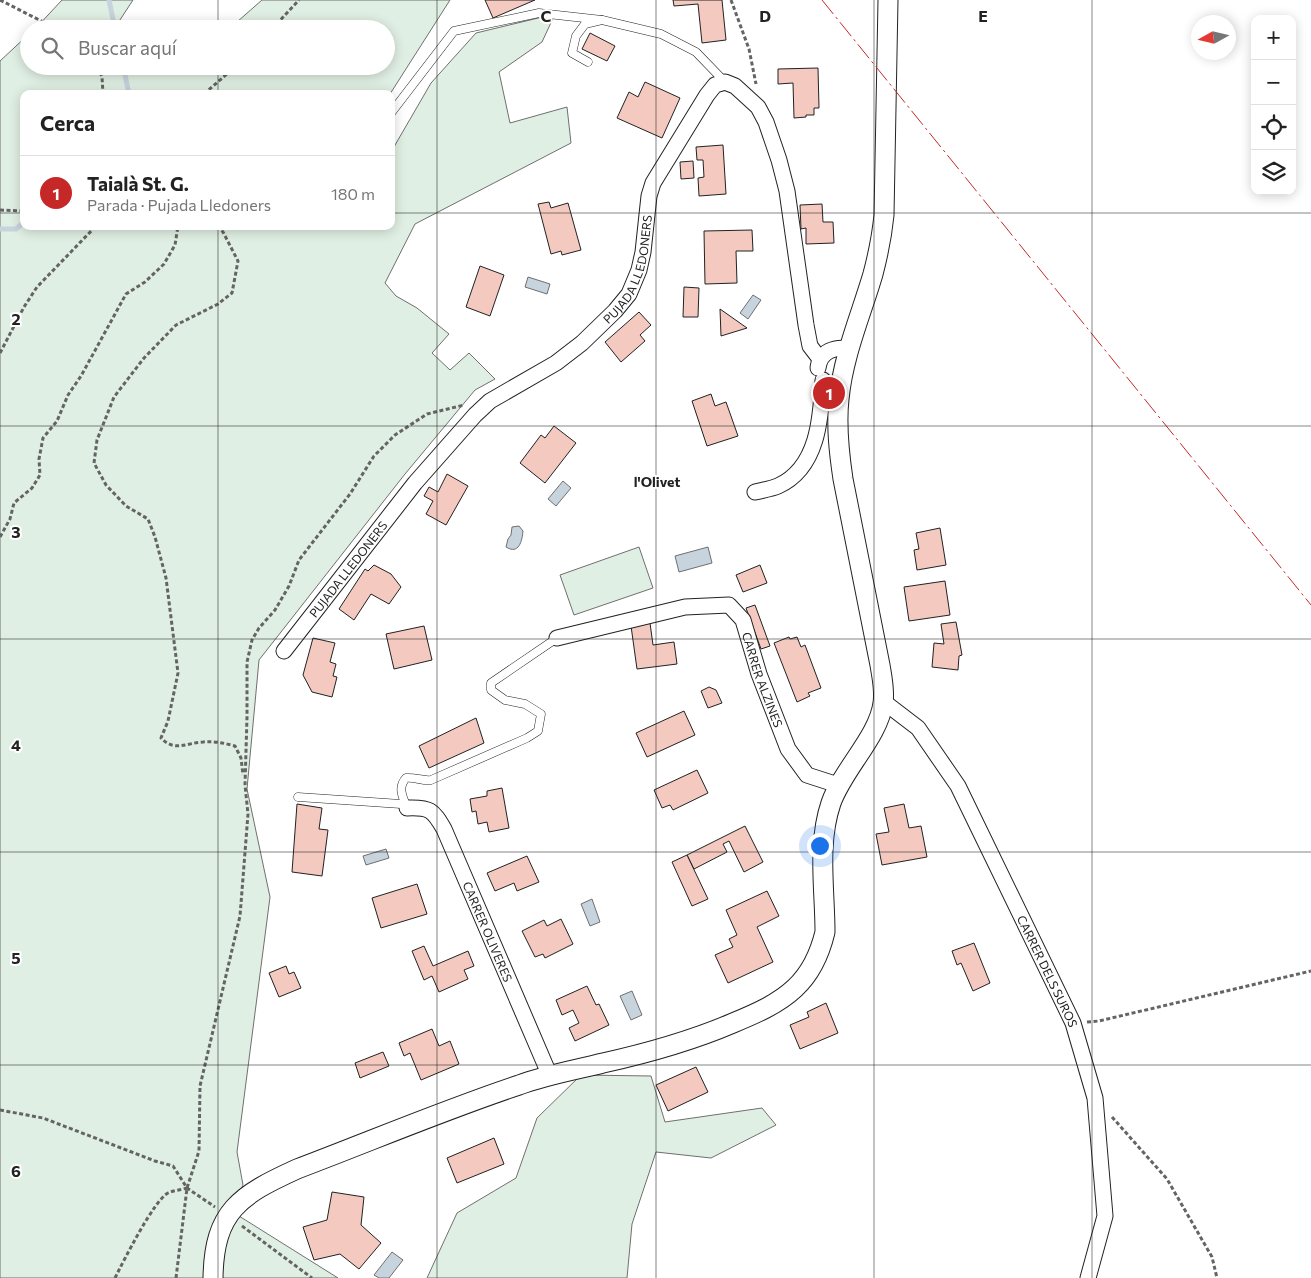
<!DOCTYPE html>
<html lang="es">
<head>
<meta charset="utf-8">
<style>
  body { margin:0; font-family:Commissioner,sans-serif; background:#f2f2f2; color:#222 }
  .controls { position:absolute; right:15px; top:15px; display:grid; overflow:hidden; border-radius:10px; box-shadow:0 2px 12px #0003 }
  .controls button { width:45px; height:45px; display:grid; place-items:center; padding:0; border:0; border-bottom:1px solid #e0e0e0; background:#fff; color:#222; font:25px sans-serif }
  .compass { position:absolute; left:1191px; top:15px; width:45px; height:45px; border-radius:50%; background:#fff; box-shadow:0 2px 12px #0003; rotate:262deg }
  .you { position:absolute; left:819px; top:845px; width:18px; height:18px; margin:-12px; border:4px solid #fff; border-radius:50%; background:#1a73e8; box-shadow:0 0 0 8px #1a73e833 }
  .badge { display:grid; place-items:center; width:32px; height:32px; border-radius:50%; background:#c62828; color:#fff; font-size:16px; font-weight:700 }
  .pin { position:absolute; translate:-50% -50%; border:2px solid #fff; box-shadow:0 1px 5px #0006 }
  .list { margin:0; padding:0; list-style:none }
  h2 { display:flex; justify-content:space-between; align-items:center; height:65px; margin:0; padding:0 20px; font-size:21px }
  h2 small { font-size:16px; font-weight:400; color:#767676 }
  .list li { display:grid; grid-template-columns:32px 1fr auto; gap:15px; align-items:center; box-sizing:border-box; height:75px; padding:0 20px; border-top:1px solid #e0e0e0 }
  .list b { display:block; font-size:19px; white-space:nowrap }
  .list p { margin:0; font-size:16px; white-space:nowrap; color:#767676 }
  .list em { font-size:16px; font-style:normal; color:#767676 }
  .icon { flex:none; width:28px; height:28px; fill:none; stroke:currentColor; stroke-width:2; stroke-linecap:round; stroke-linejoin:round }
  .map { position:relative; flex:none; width:1311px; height:1278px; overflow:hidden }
  .search { position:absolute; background:#fff; box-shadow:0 2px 12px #0003; left:20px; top:20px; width:375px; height:55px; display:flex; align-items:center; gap:12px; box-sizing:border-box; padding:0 18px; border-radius:28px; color:#767676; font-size:19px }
  .panel { position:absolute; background:#fff; box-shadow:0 2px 12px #0003; left:20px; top:90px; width:375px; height:140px; border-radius:10px }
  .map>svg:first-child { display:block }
</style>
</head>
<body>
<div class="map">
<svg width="1311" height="1278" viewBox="0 0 1311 1278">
  <rect width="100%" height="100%" fill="#fff"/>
  <g fill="#e0efe3" stroke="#6f6f6f">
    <path d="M62,0H133L116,26L118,29H35Z"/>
    <path d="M262,0H450L390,94H24V226H391V152L431,83L476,33L555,14L542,42L499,72L510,123L567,107L571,143L415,224L385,283L396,296L417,308L449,334L432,353L450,370L469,353L495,379L475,390L405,474L259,660L247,789L270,897L237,1152L243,1185L231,1211L338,1278H0V61L29,34V66H386V29H229Z"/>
    <path d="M639,547L653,588L574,615L560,575Z"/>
    <path d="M581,1075L651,1076L665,1122L762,1108L776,1125L711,1158L656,1152L632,1224L627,1278H427L457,1213L516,1178L537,1118Z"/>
  </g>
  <g fill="#c7d3dd" stroke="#6f6f6f">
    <path d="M528,277L550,284L547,294L525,287Z"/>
    <path d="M753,295L761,300L748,319L740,313Z"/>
    <path d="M563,481L571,488L556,506L548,499Z"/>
    <path d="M519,526L523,531C522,541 519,555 506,547L508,539L511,535L512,527Z"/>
    <path d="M708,547L712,563L679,572L675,556Z"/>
    <path d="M386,849L389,858L366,865L363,856Z"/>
    <path d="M592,899L600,922L590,926L581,904Z"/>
    <path d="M632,991L642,1015L631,1020L620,996Z"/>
    <path d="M392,1252L403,1260L389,1278H379L374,1275Z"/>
  </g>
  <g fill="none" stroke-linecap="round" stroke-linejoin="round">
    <g stroke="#c7d3dd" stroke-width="5">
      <path d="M109,0L115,29"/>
      <path d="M123,66L129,94"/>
      <path d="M0,229H16L24,222"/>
    </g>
  </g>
  <g fill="#f3c9c0" stroke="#222">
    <path d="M485,0H535L493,18Z"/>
    <path d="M673,0H722L726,40L702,43L698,4L674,6Z"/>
    <path d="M590,33L615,46L607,61L582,49Z"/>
    <path d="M818,68L819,108H814V115H806V117L794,118L793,83L778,84V69Z"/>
    <path d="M645,82L680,98L662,138L617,118L629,92L638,97Z"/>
    <path d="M723,145L726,194L699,196L698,178L704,177L703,160H697L696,147Z"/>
    <path d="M693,161L694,178L681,179L680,162Z"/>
    <path d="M549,202L551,208L568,203L581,250L562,255L561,251L551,254L538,204Z"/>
    <path d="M822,204L823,222H833L834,243L806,244V228L801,229L800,205Z"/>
    <path d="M752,230L753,251H736L737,283L705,284L704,231Z"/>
    <path d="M480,266L504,275L490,316L466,307Z"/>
    <path d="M684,287L699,288L698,317H683Z"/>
    <path d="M720,309L747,328L721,336Z"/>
    <path d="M639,312L651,325L640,335L645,341L621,362L605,342Z"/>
    <path d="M711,394L715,406L726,402L738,436L707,446L692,401Z"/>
    <path d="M554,426L576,443L545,483L520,463L541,435L545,438Z"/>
    <path d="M447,474L468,486L446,525L426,514L433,501L424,496L429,487L438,492Z"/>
    <path d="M940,528L946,565L917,570L914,550L919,549L916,533Z"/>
    <path d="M374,565L391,574L401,587L389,604L371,594L354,620L339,609L365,569L368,571Z"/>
    <path d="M760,565L767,583L743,592L736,575Z"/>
    <path d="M945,581L950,615L909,621L904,587Z"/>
    <path d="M755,605L770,646L761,649L746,608Z"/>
    <path d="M956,622L962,655L959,656L958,670L932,667L934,643L944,644L941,624Z"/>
    <path d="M650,623L653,645L674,642L677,664L637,669L631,626Z"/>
    <path d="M424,626L432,660L394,669L386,634Z"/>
    <path d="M789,637L790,639L797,637L801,647L805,645L821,688L808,693L810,696L797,702L774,643Z"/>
    <path d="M313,638L335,643L330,662L336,664L333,676L337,677L332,697L312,692L303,675Z"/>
    <path d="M709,687L716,690L722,703L708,708L701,691Z"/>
    <path d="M684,711L695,735L647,757L636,733Z"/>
    <path d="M476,718L484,743L429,768L419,746Z"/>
    <path d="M697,770L708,793L673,810L670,805L662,808L654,790Z"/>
    <path d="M502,788L509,828L489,832L487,822L478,824L476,811L472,812L470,799L487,796V791Z"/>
    <path d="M297,804L322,808L319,829L328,830L322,876L292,872Z"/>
    <path d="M904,804L909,828L921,826L927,857L882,865L876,834L889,832L884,808Z"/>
    <path d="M745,826L763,862L744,872L729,841L723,844L727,852L694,869L687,855Z"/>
    <path d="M687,855L708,899L692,906L672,862Z"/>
    <path d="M527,856L539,882L517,891L514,883L495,891L487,873Z"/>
    <path d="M417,884L427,914L381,928L372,898Z"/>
    <path d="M767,891L779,916L757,927L773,962L728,983L715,955L733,947L729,939L737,935L726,910Z"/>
    <path d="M561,919L573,944L545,958L543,954L535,957L522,931L544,920L547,926Z"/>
    <path d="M974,943L990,983L973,991L961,963L957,965L952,951Z"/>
    <path d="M424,946L433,966L468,951L474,966L464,970L468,979L439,992L432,976L424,980L412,951Z"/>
    <path d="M286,966L289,974L294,972L301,988L279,997L269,973Z"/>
    <path d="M587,986L596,1005L599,1004L609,1025L575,1041L569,1028L579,1023L573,1010L562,1015L556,1000Z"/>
    <path d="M826,1003L838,1033L800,1049L790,1025L809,1017L807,1012Z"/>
    <path d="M432,1029L439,1046L450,1041L459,1064L421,1080L410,1053L404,1056L399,1043Z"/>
    <path d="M383,1052L389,1066L360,1078L355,1063Z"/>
    <path d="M696,1067L708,1092L668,1111L656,1085Z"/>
    <path d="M494,1138L504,1164L457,1183L447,1158Z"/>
    <path d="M332,1192L364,1197L361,1225L381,1243L359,1269L340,1254L314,1260L303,1227L327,1220Z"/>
  </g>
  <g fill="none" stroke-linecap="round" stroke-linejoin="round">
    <g stroke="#222" stroke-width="9">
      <g id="service">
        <path d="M588,62L572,53L576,36L585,24L602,20L661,34L696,52L725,82"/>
        <path d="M391,113L454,31L539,13L602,20"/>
        <path d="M298,797L401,804L407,808"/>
        <path d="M407,808C403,797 397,788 406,778C415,777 422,781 431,780L527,738L538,731L541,714L525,704L505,700L491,690V683L557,638"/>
      </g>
    </g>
    <g stroke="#222" stroke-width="17">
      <g id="minor">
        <path d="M818,368C820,351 835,346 850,349"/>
        <path d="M755,492C763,490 771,489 778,486C818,468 821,418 823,380"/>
        <path id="s1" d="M557,638L685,607L729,605L743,620L759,674L788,749L807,775L838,785"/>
        <path id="s2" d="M284,651L415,483L475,415L490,401L556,363L582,343L615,311L629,294L639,270L643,252L649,196L653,183L707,95L715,85L725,82L735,86L758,107L766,122L779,160L787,191L806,325L810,346L820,359"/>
        <path id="s3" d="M884,702L918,728L958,786L1073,1023L1095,1098L1105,1216L1088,1278"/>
        <path id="s4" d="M407,808C430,807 433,810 444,829L550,1076"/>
      </g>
    </g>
    <g stroke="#222" stroke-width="21">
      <path id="tertiary" d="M213,1278C214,1211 240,1195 297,1169C371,1141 444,1110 519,1085C546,1075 575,1070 603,1063C648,1053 691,1041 733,1023C755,1014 778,1004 795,988C811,973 820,953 825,932C825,890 817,844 831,803C843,769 879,736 883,703C885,690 882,678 880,665L843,479C839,452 836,426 839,399C843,356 861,315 873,274C878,255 882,235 884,215L888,0"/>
    </g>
    <g stroke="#646464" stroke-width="3" stroke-dasharray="4 2.5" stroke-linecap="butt">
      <path d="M0,0L57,29"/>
      <path d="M731,0L749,49L756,84"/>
      <path d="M272,29L299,0"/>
      <path d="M98,66L102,77L103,94"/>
      <path d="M204,94L236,66"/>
      <path d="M0,210L24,211"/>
      <path d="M217,226L223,232L238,261L232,293L218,304L176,325L144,358L114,397L97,440L94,463L106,485L126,506L148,519L155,537L166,578L178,673L168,721L161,738C174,752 186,743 203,742C214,741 224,743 235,746L241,758L243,775"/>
      <path d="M0,353L24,307L37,287L96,226"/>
      <path d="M0,537L10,519L14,503L32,488L40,475L39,459L43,438L57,421L68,395L81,376L126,294L145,282L164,264L175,245L178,226"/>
      <path d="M1087,1022L1099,1021L1311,971"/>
      <path d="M0,1110L43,1118L155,1161L173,1166L187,1188L215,1207"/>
      <path d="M1112,1117L1167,1179L1212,1257L1217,1278"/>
      <path d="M242,1226L312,1278"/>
      <path d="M115,1278C123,1262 154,1200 168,1193C174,1190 181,1190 187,1188"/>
      <path d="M176,1278L187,1188L199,1151L200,1086L240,916L248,814L245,785L247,717V662L252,640L259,628L275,610L289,586L299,560L350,494L374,456L395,435L427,414L464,405"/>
    </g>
    <use href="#service" stroke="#fff" stroke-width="8"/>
    <use href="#minor" stroke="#fff" stroke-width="15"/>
    <use href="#tertiary" stroke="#fff" stroke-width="19"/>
    <path stroke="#c62828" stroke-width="1" stroke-dasharray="18 4 2.5 4" stroke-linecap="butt" d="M822,0L1311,605"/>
  </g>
  <path fill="none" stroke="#222" stroke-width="1" stroke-opacity="0.55" d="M218,0V29M437,0V1278M656,0V1278M874,0V1278M1092,0V1278M218,66V94M0,213H24M391,213H1311M218,226V1278M0,426H1311M0,639H1311M0,852H1311M0,1065H1311"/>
  <g text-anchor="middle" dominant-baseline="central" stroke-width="4" stroke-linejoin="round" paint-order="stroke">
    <g font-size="12" fill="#222" stroke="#fff">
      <text stroke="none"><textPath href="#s2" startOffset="524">PUJADA LLEDONERS</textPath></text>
      <text stroke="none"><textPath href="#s2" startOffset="104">PUJADA LLEDONERS</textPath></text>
      <text stroke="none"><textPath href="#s1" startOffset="259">CARRER ALZINES</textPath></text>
      <text stroke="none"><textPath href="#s4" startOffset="158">CARRER OLIVERES</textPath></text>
      <text stroke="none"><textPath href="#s3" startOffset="319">CARRER DELS SUROS</textPath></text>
    </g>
    <g font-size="14" font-weight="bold" fill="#222" stroke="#fff">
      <text x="657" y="481">l'Olivet</text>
    </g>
  </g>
  <g font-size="16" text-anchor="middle" font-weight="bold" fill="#222" stroke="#fff" stroke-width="4" stroke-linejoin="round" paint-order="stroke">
    <text x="546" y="22">C</text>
    <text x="765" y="22">D</text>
    <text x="983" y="22">E</text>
    <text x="16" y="325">2</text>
    <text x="16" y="538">3</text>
    <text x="16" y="751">4</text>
    <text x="16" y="964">5</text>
    <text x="16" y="1177">6</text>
  </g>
</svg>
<div class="controls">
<button>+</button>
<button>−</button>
<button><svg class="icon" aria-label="locate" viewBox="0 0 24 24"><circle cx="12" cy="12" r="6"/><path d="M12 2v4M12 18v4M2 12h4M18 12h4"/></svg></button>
<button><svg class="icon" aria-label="layers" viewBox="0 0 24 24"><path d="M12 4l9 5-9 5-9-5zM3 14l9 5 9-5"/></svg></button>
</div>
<svg class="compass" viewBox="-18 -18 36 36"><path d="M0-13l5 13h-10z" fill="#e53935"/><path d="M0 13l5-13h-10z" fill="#767676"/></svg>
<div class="you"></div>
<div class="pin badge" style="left:829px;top:393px">1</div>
<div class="search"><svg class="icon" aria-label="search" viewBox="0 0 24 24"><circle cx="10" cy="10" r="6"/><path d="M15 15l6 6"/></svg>Buscar aquí</div>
<section class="panel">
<h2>Cerca<small></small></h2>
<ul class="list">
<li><span class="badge">1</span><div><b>Taialà St. G.</b><p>Parada · Pujada Lledoners</p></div><em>180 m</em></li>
</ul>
</section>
</div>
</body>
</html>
